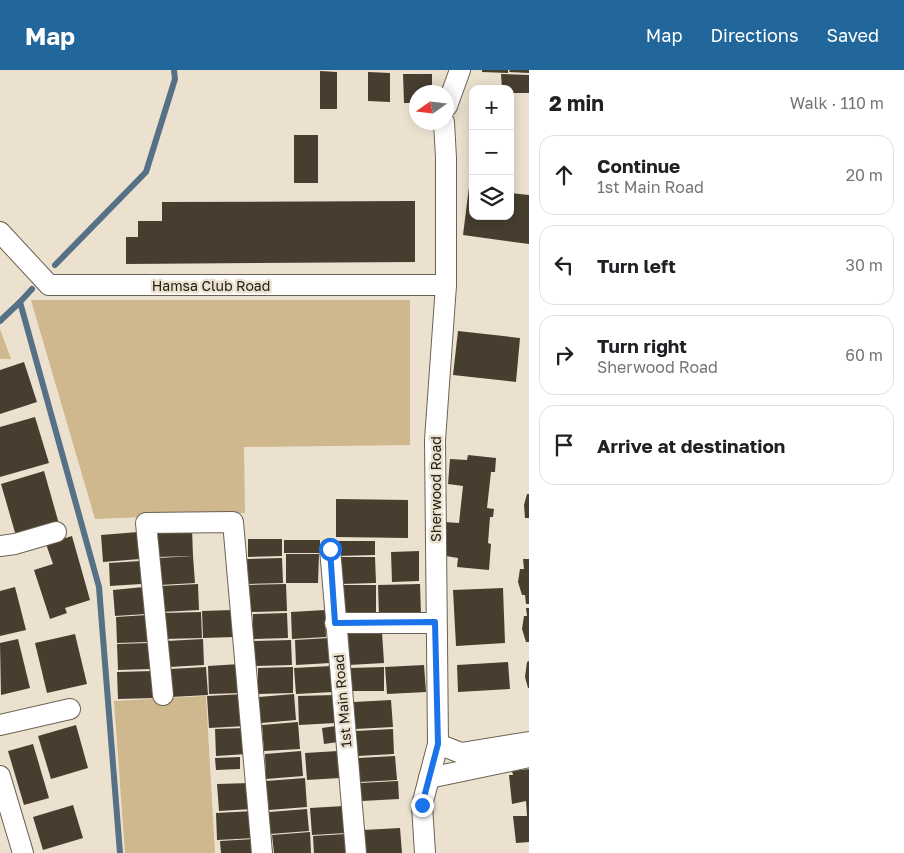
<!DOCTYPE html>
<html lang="en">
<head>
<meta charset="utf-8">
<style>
  body { margin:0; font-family:"Golos Text",sans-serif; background:#f6f6f6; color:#202124 }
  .controls { position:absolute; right:15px; top:15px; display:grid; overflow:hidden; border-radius:10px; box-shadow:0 2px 12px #0003 }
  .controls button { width:45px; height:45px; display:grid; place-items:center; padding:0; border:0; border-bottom:1px solid #e0e0e0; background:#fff; color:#202124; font:25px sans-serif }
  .compass { position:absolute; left:409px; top:15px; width:45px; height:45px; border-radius:50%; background:#fff; box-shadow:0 2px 12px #0003; rotate:256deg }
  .stop { position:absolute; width:15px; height:15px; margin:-11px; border:4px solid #1a73e8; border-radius:50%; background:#fff }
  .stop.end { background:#1a73e8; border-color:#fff; box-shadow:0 1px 5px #0008 }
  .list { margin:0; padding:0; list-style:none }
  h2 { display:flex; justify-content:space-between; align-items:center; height:65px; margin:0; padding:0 20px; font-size:21px }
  h2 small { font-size:16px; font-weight:400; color:#757577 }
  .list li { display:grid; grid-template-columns:32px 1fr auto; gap:15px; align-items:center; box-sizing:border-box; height:80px; margin:0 10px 10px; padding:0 10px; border:1px solid #e0e0e0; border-radius:15px }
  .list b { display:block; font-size:19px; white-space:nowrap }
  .list p { margin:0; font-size:16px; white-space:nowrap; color:#757577 }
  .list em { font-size:16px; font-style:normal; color:#757577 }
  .icon { flex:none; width:28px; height:28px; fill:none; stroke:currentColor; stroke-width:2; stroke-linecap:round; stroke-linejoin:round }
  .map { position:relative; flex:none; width:529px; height:783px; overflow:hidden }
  header { display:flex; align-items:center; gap:30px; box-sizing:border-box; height:70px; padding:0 25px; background:#21679b; color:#fff }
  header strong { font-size:24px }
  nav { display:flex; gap:28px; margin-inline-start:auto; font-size:18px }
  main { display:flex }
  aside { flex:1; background:#fff }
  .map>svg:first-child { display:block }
</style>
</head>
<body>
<header>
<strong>Map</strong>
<nav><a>Map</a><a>Directions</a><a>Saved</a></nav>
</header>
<main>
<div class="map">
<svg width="529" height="783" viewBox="0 0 529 783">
  <rect width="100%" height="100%" fill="#ece1cf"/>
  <g fill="#cfb78e">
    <path d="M31,230H410V375L244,377L245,443L95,449Z"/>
    <path d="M0,259L11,289H0Z"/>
    <path d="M206,626L215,783H125L114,631Z"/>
  </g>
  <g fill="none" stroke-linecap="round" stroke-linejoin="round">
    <g stroke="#567086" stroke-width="6">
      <path d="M55,195L146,102L175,9L174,0"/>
      <path d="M32,219L20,232L99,517L120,783"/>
      <path d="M0,251L20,232"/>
    </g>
  </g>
  <g fill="#473e2f">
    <path d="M482,0H508V3L482,2Z"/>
    <path d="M510,0H529V3L509,2Z"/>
    <path d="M320,1L337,2V39H320Z"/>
    <path d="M368,2L390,3V32L368,31Z"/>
    <path d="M403,4H432V22H416V33H404Z"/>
    <path d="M501,4L529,5V23H510V19H502Z"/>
    <rect x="294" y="65" width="24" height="48"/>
    <path d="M469,117L473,118V146H510V123L529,125V174L463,165Z"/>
    <path d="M415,131V192L126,194V167H138V151H162V132Z"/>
    <path d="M458,261L520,268L516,312L453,305Z"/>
    <path d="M24,292L37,332L0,344V300Z"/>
    <path d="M35,347L49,393L0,407V357Z"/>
    <path d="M468,385L496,388L495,402H491L487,438L494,439L493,447H490L488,473L491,474L489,500L457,497L458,488L446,486L447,473H442L444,452L459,453L463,416L448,414L450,389L467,390Z"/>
    <path d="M44,401L59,454L16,466L1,414Z"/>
    <path d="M527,424H529V448H525L524,435Z"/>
    <path d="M336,429L408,430V468L336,467Z"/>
    <path d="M192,459L193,486L156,487L155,460Z"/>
    <path d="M138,462L140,489L103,492L101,465Z"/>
    <path d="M72,466L90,530L65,538L67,543L50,549L34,500L53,494L46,474Z"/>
    <path d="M248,469H282V486L248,487Z"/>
    <rect x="284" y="470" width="36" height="13"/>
    <path d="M337,471H375V485L337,486Z"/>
    <path d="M419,481V511L392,512L391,482Z"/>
    <path d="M286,484H319L318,513H286Z"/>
    <path d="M193,486L195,513L160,515L159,488Z"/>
    <path d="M341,487H375L376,513L341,514Z"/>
    <path d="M282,488L283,513L248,514L247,489Z"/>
    <path d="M523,489H529V534H526L525,525H522L518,512L520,499H524Z"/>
    <path d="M140,491L141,514L110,516L109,493Z"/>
    <path d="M198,514L199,540L161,542L160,516Z"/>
    <path d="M286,514L287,541L250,542L249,515Z"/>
    <path d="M420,514L421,545L379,546L378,515Z"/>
    <path d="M342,515H376V546L342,547Z"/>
    <path d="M15,517L26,560L0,566V521Z"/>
    <path d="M144,517L146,544L115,546L113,520Z"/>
    <path d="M503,518L505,573L456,576L453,520Z"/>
    <path d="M526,538H529V572H526L522,559L524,546H527Z"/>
    <path d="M233,540L234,567L203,568L202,541Z"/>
    <path d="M325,540L326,567L292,569L291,542Z"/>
    <path d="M201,542L202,568L164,569L163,543Z"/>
    <path d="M287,543L288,568L253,569V544Z"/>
    <path d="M147,545L148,572L117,573L116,547Z"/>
    <path d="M382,562L384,593L349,595L348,563Z"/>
    <path d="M75,564L87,614L47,623L35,573Z"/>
    <path d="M329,568L330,593L296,595L295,570Z"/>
    <path d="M18,569L30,618L1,625L0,573Z"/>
    <path d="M203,569L204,595L169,597L167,571Z"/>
    <path d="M291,570L292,595L255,596L254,571Z"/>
    <path d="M150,573L151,599L118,600L117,574Z"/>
    <path d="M529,591V618H528L525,607L527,592Z"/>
    <path d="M508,592L510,619L458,622L457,595Z"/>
    <path d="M240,594L242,623L209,624L208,596Z"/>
    <path d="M424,595L426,622L387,624L385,597Z"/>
    <path d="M331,596L333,622L296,624L294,598Z"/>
    <path d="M206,597L208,625L171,627L170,599Z"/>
    <path d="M293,597V623L258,624V598Z"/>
    <path d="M384,597V621H351L350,598Z"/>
    <path d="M154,601L155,628L118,629L117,602Z"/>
    <path d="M244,624L245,656L209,658L207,626Z"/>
    <path d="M294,624L296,650L261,653L259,627Z"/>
    <path d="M334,625L335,653L299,655L298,626Z"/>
    <path d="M391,630L393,657L355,659L354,632Z"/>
    <path d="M298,652L300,679L264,681L262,655Z"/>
    <path d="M76,655L88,698L51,709L38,666Z"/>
    <path d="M336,656L338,672L324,674L322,658Z"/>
    <path d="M246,658L247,684L216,686L215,659Z"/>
    <path d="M393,659L394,684L358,686L356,661Z"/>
    <path d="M33,674L49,728L24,735L8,681Z"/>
    <path d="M301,681L303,706L266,709L265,684Z"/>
    <path d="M338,681L340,708L307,710L305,683Z"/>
    <path d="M395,686L397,710L359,712L358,688Z"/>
    <path d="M240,687V699L216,700L215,688Z"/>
    <path d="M529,699V772L516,773L513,746H527L526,731L512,734L509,705H513L512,701Z"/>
    <path d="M305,708L307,737L269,740L266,711Z"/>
    <path d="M398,711L399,729L362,731L360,713Z"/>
    <path d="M250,713L252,739L219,741L217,714Z"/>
    <path d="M73,735L83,768L43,780L33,747Z"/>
    <path d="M344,736L346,763L312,765L310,738Z"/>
    <path d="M307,739L309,761L270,764L269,742Z"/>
    <path d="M254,741L255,768L217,770L216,743Z"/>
    <path d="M400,758L402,783H365L363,760Z"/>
    <path d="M310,762L311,783H274L272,765Z"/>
    <path d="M346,764L347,783H314L313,766Z"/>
    <path d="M254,769L255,783H221L220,771Z"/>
  </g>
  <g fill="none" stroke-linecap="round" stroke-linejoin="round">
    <g stroke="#6c6253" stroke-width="22">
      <g id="street">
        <path d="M447,36L460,0"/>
        <path d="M0,162L49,215H446"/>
        <path d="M0,476L15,474L56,462"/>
        <path d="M330,479L356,783"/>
        <path d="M335,553H435"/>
        <path d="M163,625L146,453L233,452L262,783"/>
        <path d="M0,655L70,639"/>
        <path d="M438,674L461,683L529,672"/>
        <path d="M0,706L23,783"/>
        <path d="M429,708L529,687"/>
        <path d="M425,783L422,735L438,674L435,370L446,215V88L444,52"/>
      </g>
    </g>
    <use href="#street" stroke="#fff" stroke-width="20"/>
  </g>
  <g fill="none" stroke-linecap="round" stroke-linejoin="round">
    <path stroke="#1a73e8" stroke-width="6" d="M330,479L335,553L435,552L438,674L422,735"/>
  </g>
  <g text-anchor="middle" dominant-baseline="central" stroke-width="5" stroke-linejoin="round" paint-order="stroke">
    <g font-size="14" fill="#24201a" stroke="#ece1cf">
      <text x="211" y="215">Hamsa Club Road</text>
      <text transform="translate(435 419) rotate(-90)">Sherwood Road</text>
      <text transform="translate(342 631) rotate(-95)">1st Main Road</text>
    </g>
  </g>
</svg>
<div class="controls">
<button>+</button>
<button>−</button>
<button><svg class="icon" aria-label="layers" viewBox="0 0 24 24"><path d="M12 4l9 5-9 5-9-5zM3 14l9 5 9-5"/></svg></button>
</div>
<svg class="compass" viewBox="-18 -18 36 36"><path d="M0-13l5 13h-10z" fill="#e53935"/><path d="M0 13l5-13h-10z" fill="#757577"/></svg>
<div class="stop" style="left:330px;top:479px"></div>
<div class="stop end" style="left:422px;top:735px"></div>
</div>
<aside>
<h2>2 min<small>Walk · 110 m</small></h2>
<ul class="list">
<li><svg class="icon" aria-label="ahead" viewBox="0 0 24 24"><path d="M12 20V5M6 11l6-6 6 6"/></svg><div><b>Continue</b><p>1st Main Road</p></div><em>20 m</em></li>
<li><svg class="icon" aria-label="left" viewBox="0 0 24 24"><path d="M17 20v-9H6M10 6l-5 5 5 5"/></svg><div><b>Turn left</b></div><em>30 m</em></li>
<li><svg class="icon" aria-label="right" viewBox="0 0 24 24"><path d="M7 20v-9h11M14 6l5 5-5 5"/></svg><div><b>Turn right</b><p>Sherwood Road</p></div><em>60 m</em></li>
<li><svg class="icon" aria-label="arrive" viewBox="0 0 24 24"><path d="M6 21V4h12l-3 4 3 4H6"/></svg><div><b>Arrive at destination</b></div></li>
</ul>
</aside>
</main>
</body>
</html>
